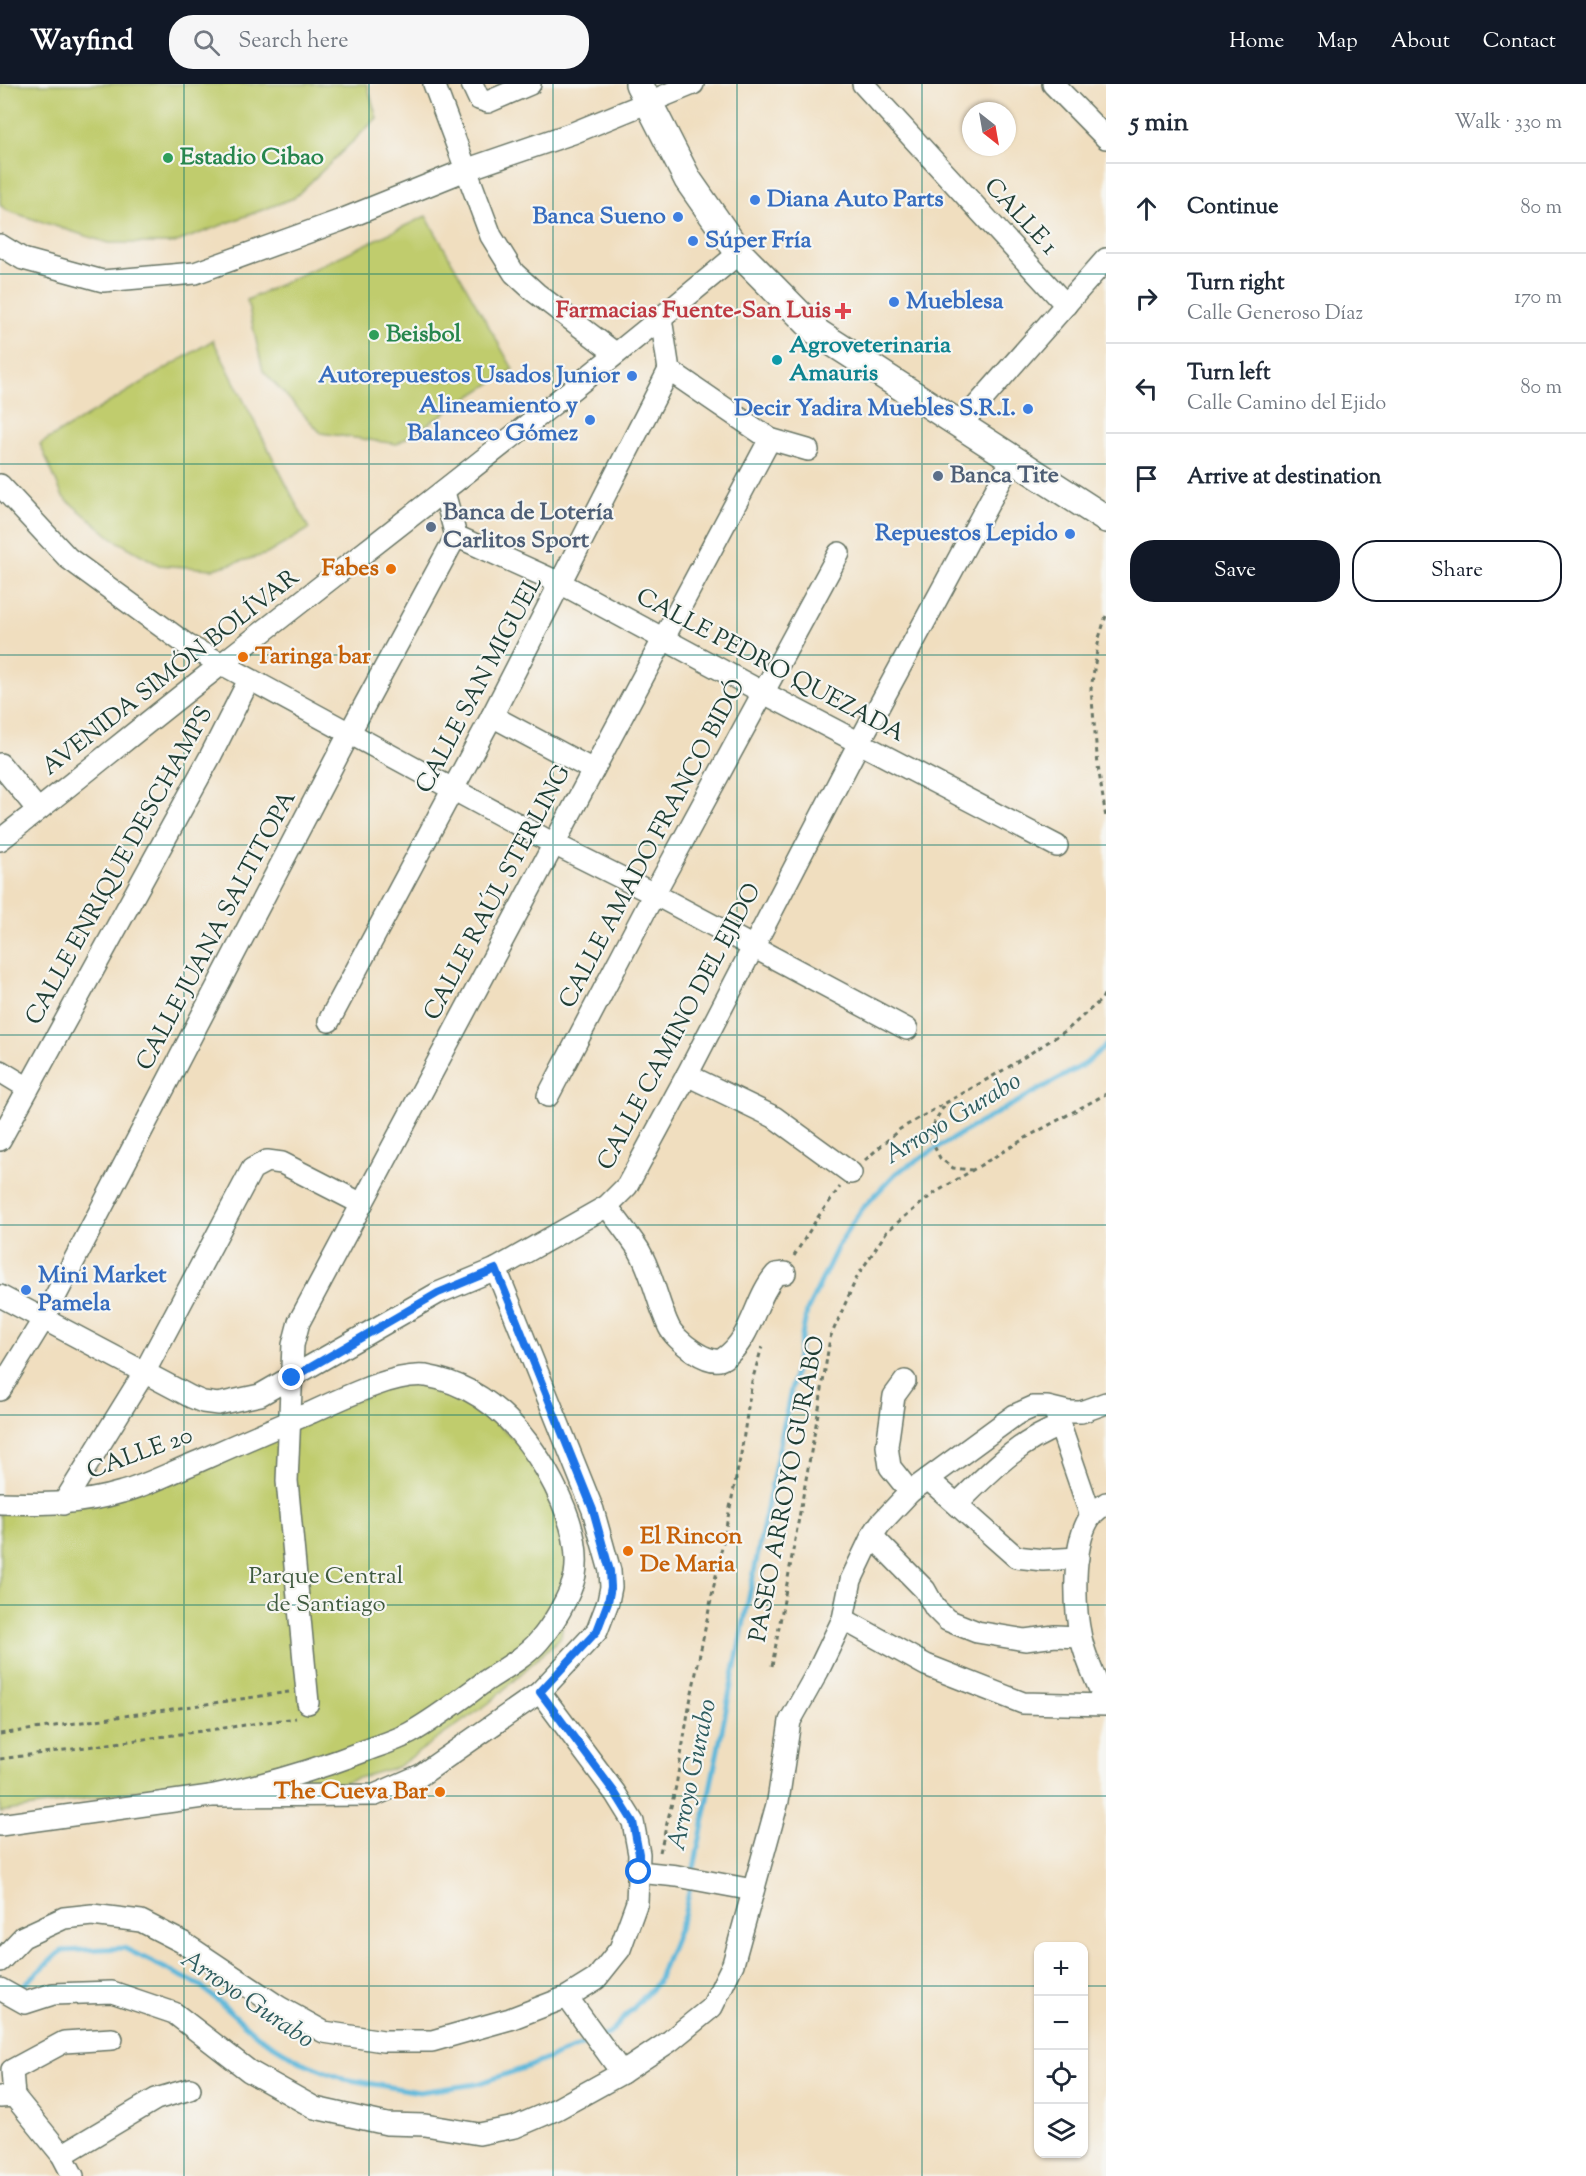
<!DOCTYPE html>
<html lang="en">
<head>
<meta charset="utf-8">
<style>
  body { margin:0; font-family:"Sorts Mill Goudy",serif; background:#f6f6f7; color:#1f2937 }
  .controls { position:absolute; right:18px; bottom:18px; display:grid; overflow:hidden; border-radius:12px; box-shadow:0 2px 4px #0004 }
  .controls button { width:54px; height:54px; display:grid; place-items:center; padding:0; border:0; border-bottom:2px solid #e0e1e3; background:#fff; color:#1f2937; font:30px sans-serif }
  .compass { position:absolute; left:962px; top:18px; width:54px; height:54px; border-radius:50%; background:#fff; box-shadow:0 2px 4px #0004; rotate:149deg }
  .stop { position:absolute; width:18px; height:18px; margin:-14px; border:4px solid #1a73e8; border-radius:50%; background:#fff }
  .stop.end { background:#1a73e8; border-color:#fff; box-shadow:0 2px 6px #0008 }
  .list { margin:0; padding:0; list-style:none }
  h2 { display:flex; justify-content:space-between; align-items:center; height:78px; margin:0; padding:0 24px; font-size:26px }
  h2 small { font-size:20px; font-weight:400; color:#747a83 }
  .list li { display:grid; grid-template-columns:39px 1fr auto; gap:18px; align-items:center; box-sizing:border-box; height:90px; padding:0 24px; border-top:2px solid #e0e1e3 }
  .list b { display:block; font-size:22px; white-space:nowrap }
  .list p { margin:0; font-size:20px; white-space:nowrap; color:#747a83 }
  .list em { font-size:20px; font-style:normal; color:#747a83 }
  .actions { display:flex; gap:12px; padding:18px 24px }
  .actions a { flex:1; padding:14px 0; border:2px solid #111827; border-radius:24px; text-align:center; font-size:21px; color:#111827 }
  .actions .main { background:#111827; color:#fff }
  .icon { flex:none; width:33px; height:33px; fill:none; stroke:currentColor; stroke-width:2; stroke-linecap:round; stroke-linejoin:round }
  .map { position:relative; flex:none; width:1106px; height:2092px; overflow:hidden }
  header { display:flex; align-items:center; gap:36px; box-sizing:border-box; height:84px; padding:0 30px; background:#111827; color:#fff }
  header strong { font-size:28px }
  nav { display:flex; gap:33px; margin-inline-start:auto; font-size:21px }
  .search { width:420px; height:54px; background:#f6f6f7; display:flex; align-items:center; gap:15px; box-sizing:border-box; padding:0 21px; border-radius:24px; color:#747a83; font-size:22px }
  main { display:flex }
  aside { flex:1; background:#fff }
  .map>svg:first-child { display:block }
</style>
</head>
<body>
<header>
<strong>Wayfind</strong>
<div class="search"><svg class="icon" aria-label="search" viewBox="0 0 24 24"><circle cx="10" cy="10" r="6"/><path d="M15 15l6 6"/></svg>Search here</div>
<nav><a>Home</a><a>Map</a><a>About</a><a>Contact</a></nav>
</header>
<main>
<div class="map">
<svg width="1106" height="2092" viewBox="0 0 1106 2092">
  <rect width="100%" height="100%" fill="#f6f6f2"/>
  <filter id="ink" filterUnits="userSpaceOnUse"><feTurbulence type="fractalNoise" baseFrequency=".0167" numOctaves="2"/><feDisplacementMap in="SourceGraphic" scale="12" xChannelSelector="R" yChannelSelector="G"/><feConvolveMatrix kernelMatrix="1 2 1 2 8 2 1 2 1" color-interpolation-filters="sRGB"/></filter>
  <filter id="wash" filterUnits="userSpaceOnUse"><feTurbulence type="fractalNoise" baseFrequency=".008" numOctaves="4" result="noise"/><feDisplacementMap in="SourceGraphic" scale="24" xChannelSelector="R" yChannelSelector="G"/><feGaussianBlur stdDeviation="1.35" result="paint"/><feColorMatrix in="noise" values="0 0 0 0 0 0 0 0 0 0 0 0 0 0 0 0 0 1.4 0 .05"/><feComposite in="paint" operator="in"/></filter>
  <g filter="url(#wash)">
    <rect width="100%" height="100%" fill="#f0debf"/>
    <g fill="#c0cc6d" stroke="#708450" stroke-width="1.5">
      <path d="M0,0H367L377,34L294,114L174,159H108L8,127L0,121Z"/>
      <path d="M426,132L513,285L397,360L321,349L263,287L247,216Z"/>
      <path d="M213,256L309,445L267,470L213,485L159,481L115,456L63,413L40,360Z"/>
      <path d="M419,1292L477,1322L542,1380L575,1493L566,1513L561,1553L489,1619L397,1683L340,1699L256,1688L0,1728V1428L97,1415Z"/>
    </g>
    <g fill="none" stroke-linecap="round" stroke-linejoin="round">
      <g stroke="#5cb7da" stroke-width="5">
        <path d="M693,1789L807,1227L839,1160L861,1126L896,1089L972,1043L1085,980L1106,961"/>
        <path d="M15,1909L61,1867L124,1864L201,1902L258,1952L301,1978L344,1995L419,2008L477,2000L530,1982L592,1957"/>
        <path d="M601,1953L609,1950L657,1899L684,1832L691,1798"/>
      </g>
    </g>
  </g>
  <g filter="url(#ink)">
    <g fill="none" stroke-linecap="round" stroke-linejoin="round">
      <g stroke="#687565" stroke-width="24">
        <g id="minor">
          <path d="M434,0L491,152L514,189L536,209L615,269"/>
          <path d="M472,0L479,15L488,18L530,0"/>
          <path d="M863,0L1066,221"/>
          <path d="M1053,0L1106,54"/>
          <path d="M0,161L23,175L103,197L195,189L339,137L468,85L573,49L693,0"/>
          <path d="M661,234L669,286L770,355L808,366"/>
          <path d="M959,342L1106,175"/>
          <path d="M0,401L68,474L187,561L554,760L654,810L907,945"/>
          <path d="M456,452L562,500L762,608L1057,762"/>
          <path d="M492,632L593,686"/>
          <path d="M0,680L38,726"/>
          <path d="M0,756C75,698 148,637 223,579C396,443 571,310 739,169"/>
          <path d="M329,937L492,632L669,286"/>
          <path d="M0,987L28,1004"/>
          <path d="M687,991L774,1033L851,1089"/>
          <path d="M548,1012L654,810L839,469"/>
          <path d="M0,1056L210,673L249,596"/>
          <path d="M607,1122C617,1136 629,1151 639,1166C653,1190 657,1218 669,1243C675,1256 710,1284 724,1274C753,1254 754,1215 776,1190L785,1189"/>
          <path d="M0,1212L191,1313L203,1318L218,1320L260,1311L438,1209L496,1185L607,1122L627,1102L687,991L859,659L1013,374"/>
          <path d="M905,1297L894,1312L887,1362L890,1383L910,1408"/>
          <path d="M0,1306L43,1236L350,648L456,452L444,408"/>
          <path d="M1056,1330L1091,1432"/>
          <path d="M928,1395L1016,1473L1043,1476L1078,1474"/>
          <path d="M0,1419C43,1420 79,1421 122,1408C148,1401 172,1388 197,1378C235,1361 272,1345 310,1329C339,1316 394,1288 426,1292C480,1301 519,1340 546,1386C563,1416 581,1455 575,1491C571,1511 552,1542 539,1557C525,1573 504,1585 487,1596C462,1614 437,1634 410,1649C397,1656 381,1661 367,1666C316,1686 264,1701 210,1712"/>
          <path d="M1106,1419C1100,1424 1093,1428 1089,1435C1072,1463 1074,1523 1081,1554C1086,1577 1097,1598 1106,1619"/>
          <path d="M63,1420L144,1289L252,1085L267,1077L282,1079L362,1120"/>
          <path d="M957,1420C989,1389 1017,1358 1060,1342"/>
          <path d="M872,1452L925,1506L935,1524L947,1536L977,1548L1025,1556L1055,1552L1080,1553"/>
          <path d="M843,1535L926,1581L1023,1619L1106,1621"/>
          <path d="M308,1619L287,1397L293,1261L299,1238L770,355"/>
          <path d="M0,1741L210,1712L375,1711L421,1691L540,1608L597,1547L608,1518L611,1503L610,1487L593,1426L496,1185"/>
          <path d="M639,1788L677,1792L753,1806"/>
          <path d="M0,1877L23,1853L64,1834L92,1831L141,1837L182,1858L279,1923L324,1948L383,1957H432L510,1935L567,1913L596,1895L620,1865L637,1818L639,1770L633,1738L615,1709L540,1608"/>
          <path d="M0,1905L25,1919L53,1910L112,1908L174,1929L249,1987L315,2024L387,2040L425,2041L479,2050L515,2043L557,2025L622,1989L670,1957L712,1923L733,1880L778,1717L790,1637L818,1587L843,1535L851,1496L872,1452L880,1440L910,1408L1015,1331L1033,1323H1047L1068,1328H1081L1106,1319"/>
          <path d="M567,1913L622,1989"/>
          <path d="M14,2012L62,2071L73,2092"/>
          <path d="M0,2013L14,2012L12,1986L64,1958L112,1955"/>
          <path d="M62,2071L156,2015L190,2005"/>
        </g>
      </g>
      <g stroke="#687565" stroke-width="30">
        <path id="major" d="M639,0L688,96L739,169L818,249L1106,435"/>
      </g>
      <g stroke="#687565" stroke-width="3" stroke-dasharray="4.5 4.5" stroke-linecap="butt">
        <path d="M1106,532L1099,554L1091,605L1098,682L1106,734"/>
        <path d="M944,1022L935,1037L930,1054L940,1074L953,1084L972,1086"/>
        <path d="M865,1076L900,1045L1007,984L1067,946L1102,915L1106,906"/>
        <path d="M794,1172L818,1133L840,1103"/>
        <path d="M772,1582L819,1324L830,1254L857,1193L887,1147L933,1110L1029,1052L1106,1010"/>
        <path d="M0,1650L289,1608"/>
        <path d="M0,1675L296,1634"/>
        <path d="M660,1768L676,1702L689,1623L741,1370L752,1297L762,1263"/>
      </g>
      <use href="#minor" stroke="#fff" stroke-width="21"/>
      <use href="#major" stroke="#fff" stroke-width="27"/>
    </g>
  </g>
  <g fill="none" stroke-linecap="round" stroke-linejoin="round" filter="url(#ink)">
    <path stroke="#1a73e8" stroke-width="8" d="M292,1294L438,1209L496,1185L593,1426L610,1487L611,1503L608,1518L597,1547L540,1608L615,1709L633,1738L639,1770V1788"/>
  </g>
  <path fill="none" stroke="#0f766e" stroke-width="1.5" stroke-opacity="0.55" d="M184,0V2092M369,0V2092M553,0V2092M737,0V2092M922,0V2092M0,190H1106M0,380H1106M0,571H1106M0,761H1106M0,951H1106M0,1141H1106M0,1331H1106M0,1521H1106M0,1712H1106M0,1902H1038M1084,1902H1106"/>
  <g fill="#2e9e5b" stroke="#f6f6f2" stroke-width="2">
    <circle cx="168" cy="74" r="6"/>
    <circle cx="374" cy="251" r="6"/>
  </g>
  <g fill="#3f7fe0" stroke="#f6f6f2" stroke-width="2">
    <circle cx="755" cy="116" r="6"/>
    <circle cx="678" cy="133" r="6"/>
    <circle cx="693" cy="157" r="6"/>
    <circle cx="894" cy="218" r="6"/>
    <circle cx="632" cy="292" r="6"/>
    <circle cx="1028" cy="325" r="6"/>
    <circle cx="590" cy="336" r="6"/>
    <circle cx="1070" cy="450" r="6"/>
    <circle cx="26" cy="1206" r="6"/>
  </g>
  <path fill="#e0444e" stroke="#f6f6f2" stroke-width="2" d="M840 218h6v6h6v6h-6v6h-6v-6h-6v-6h6z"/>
  <circle fill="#0f9aa8" stroke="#f6f6f2" stroke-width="2" cx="777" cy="276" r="6"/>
  <g fill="#5c6f8a" stroke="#f6f6f2" stroke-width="2">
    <circle cx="938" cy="392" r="6"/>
    <circle cx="431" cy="443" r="6"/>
  </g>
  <g fill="#e8710a" stroke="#f6f6f2" stroke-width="2">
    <circle cx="391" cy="485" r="6"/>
    <circle cx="243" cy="573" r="6"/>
    <circle cx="628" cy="1467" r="6"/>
    <circle cx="440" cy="1708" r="6"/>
  </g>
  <g text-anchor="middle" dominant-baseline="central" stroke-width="4.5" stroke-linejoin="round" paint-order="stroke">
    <g font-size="24" font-weight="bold" fill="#27864d" stroke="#f6f6f2" text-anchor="start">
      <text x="180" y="74">Estadio Cibao</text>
      <text x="386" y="251">Beisbol</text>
    </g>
    <g font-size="24" font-weight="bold" fill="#366cbe" stroke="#f6f6f2" text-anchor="end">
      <text x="767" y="116" text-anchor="start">Diana Auto Parts</text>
      <text x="666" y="133">Banca Sueno</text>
      <text x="705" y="157" text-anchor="start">Súper Fría</text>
      <text x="906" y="218" text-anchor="start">Mueblesa</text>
      <text x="620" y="292">Autorepuestos Usados Junior</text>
      <text x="578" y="322">Alineamiento y<tspan x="578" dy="28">Balanceo Gómez</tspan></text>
      <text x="1016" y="325">Decir Yadira Muebles S.R.I.</text>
      <text x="1058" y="450">Repuestos Lepido</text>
      <text x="38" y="1192" text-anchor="start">Mini Market<tspan x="38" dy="28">Pamela</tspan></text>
    </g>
    <g font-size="24" fill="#1f3d34" stroke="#f6f6f2">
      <text transform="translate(1020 133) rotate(47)">CALLE 1</text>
      <text transform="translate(770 582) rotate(28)">CALLE PEDRO QUEZADA</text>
      <text transform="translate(171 589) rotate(-38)">AVENIDA SIMÓN BOLÍVAR</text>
      <text transform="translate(480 601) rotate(-62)">CALLE SAN MIGUEL</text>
      <text transform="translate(653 760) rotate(-62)">CALLE AMADO FRANCO BIDÓ</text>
      <text transform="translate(120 782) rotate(-61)">CALLE ENRIQUE DESCHAMPS</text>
      <text transform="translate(498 809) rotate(-62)">CALLE RAÚL STERLING</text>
      <text transform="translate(217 847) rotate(-62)">CALLE JUANA SALTITOPA</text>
      <text transform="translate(680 943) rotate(-62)">CALLE CAMINO DEL EJIDO</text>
      <text transform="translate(140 1370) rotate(-20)">CALLE 20</text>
      <text transform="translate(788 1405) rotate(-79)">PASEO ARROYO GURABO</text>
    </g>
    <g font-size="24" font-weight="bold" fill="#be3a42" stroke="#f6f6f2" text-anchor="end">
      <text x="831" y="227">Farmacias Fuente-San Luis</text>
    </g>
    <g font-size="24" font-weight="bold" fill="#0d838f" stroke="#f6f6f2" text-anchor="start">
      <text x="789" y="262">Agroveterinaria<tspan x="789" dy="28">Amauris</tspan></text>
    </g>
    <g font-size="24" font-weight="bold" fill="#4e5e75" stroke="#f6f6f2" text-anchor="start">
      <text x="950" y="392">Banca Tite</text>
      <text x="443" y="429">Banca de Lotería<tspan x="443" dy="28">Carlitos Sport</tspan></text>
    </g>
    <g font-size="24" font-weight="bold" fill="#c56008" stroke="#f6f6f2" text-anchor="end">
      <text x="379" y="485">Fabes</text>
      <text x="255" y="573" text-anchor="start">Taringa bar</text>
      <text x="640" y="1453" text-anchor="start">El Rincon<tspan x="640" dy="28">De Maria</tspan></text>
      <text x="428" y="1708">The Cueva Bar</text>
    </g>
    <g font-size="24" fill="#3f5a3f" stroke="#f6f6f2">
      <text x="326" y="1493">Parque Central<tspan x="326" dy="28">de Santiago</tspan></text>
    </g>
    <g font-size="26" font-style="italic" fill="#2e5c5e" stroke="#f6f6f2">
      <text transform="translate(953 1035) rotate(-31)">Arroyo Gurabo</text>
      <text transform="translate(693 1691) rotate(-78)">Arroyo Gurabo</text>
      <text transform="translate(247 1916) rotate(34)">Arroyo Gurabo</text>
    </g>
  </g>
</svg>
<div class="controls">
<button>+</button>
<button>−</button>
<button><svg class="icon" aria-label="locate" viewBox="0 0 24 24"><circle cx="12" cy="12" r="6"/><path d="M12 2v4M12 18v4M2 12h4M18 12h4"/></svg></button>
<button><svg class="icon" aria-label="layers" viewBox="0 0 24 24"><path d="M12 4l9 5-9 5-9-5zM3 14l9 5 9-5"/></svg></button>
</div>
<svg class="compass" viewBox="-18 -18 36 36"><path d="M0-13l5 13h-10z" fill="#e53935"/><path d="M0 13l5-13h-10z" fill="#747a83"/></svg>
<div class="stop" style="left:639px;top:1788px"></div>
<div class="stop end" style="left:292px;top:1294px"></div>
</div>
<aside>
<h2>5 min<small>Walk · 330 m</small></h2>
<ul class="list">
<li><svg class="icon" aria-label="ahead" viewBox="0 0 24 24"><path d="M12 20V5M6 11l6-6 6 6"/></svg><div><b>Continue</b></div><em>80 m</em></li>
<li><svg class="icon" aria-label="right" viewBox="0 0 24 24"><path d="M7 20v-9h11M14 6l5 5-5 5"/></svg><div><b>Turn right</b><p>Calle Generoso Díaz</p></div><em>170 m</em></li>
<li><svg class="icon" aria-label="left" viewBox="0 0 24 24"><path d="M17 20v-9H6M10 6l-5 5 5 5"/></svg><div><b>Turn left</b><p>Calle Camino del Ejido</p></div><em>80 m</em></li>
<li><svg class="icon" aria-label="arrive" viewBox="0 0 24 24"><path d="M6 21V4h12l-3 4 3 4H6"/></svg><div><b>Arrive at destination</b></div></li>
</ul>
<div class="actions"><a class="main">Save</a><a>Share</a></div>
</aside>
</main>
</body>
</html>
